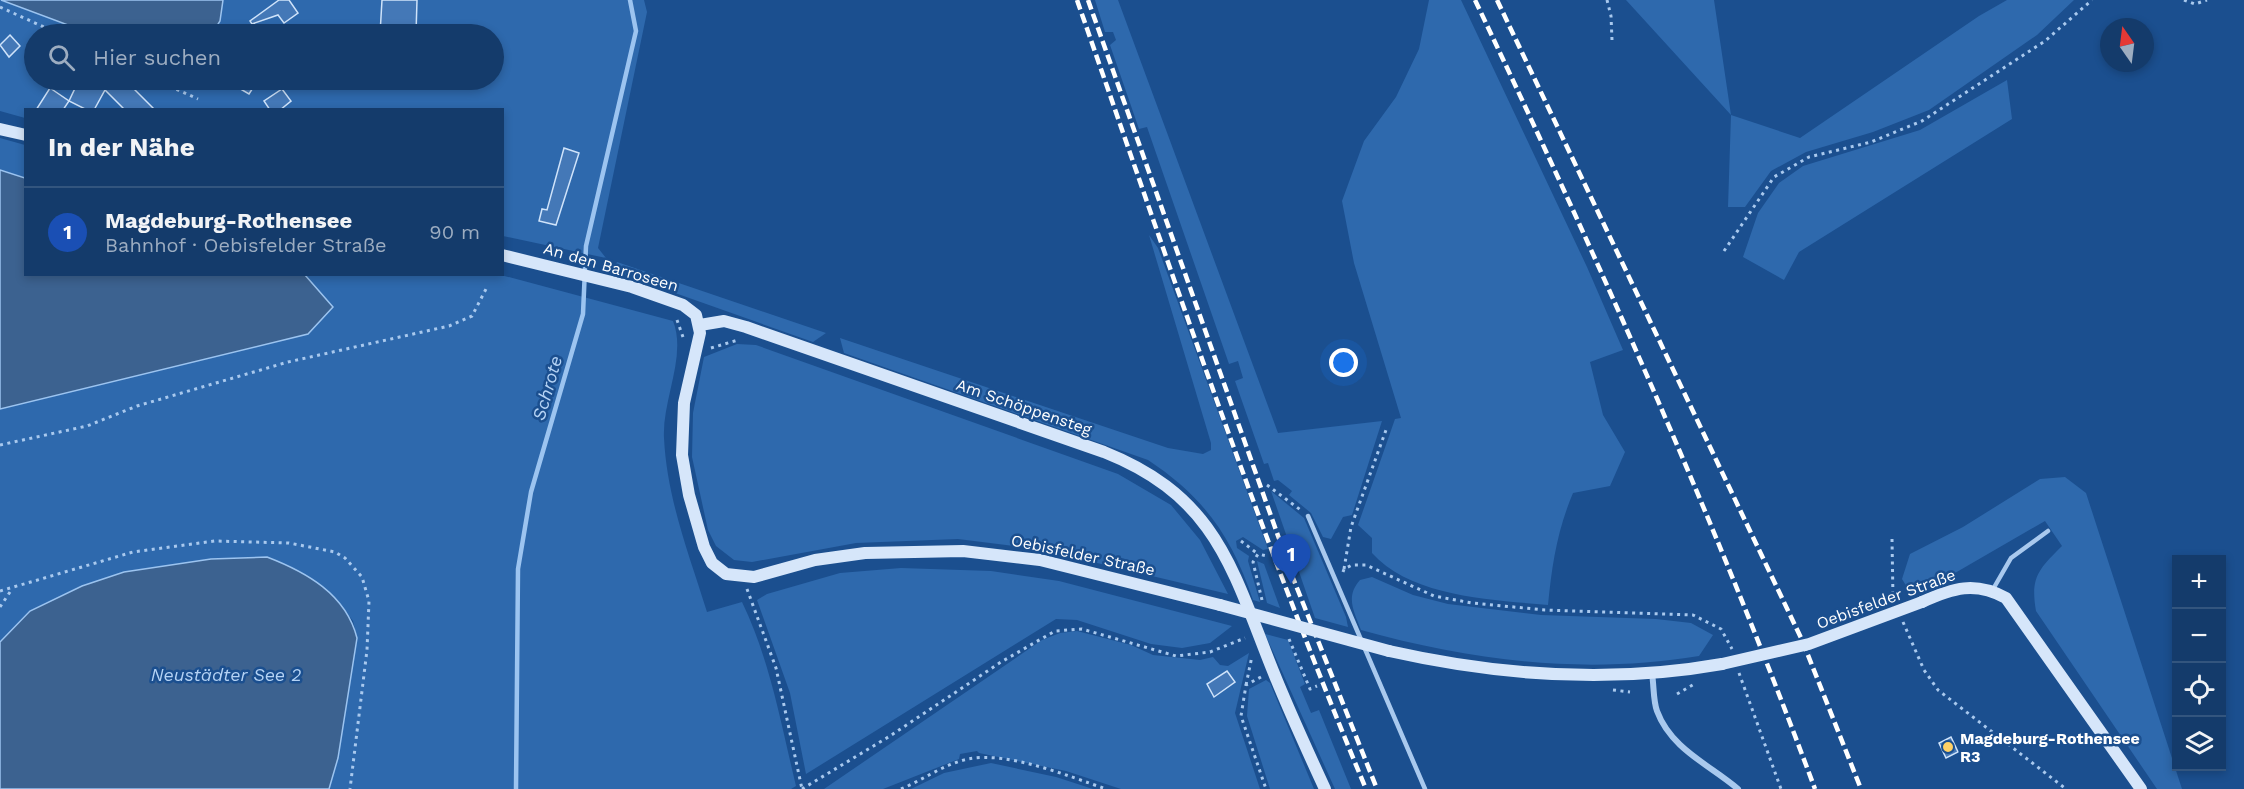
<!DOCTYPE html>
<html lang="de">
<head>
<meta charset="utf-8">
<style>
  body { margin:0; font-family:"Work Sans",sans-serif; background:#214673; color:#f1f3f6 }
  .controls { position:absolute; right:18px; bottom:18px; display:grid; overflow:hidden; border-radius:0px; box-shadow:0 3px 9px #0003 }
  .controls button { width:54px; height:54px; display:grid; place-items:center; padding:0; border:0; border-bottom:2px solid #33557e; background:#143b6b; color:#f1f3f6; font:30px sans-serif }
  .compass { position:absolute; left:2100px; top:18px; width:54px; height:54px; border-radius:50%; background:#143b6b; box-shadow:0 3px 9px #0003; rotate:346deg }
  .you { position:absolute; left:1344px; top:363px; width:21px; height:21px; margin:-15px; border:4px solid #fff; border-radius:50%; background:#1a73e8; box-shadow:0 0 0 9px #1a73e833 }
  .badge { display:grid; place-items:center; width:39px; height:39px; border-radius:50%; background:#ffd166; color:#fff; font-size:20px; font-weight:700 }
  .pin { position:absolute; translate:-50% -50px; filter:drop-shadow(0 2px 3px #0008) }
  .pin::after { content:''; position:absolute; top:32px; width:21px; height:18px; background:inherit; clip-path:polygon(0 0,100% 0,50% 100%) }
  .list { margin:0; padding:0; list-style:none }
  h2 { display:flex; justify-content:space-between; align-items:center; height:78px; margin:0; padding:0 24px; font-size:26px }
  h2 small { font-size:20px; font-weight:400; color:#9dadc1 }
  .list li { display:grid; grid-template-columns:39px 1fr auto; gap:18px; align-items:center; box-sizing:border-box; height:90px; padding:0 24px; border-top:2px solid #33557e }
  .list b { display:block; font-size:22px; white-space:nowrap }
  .list p { margin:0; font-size:20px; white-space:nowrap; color:#9dadc1 }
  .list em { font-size:20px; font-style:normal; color:#9dadc1 }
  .icon { flex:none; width:33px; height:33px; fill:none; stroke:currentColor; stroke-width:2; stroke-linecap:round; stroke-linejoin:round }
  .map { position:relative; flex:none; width:2244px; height:789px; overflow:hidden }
  .search { position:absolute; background:#143b6b; box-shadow:0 3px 9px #0003; left:24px; top:24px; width:480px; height:66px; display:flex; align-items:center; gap:15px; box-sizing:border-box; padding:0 21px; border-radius:33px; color:#9dadc1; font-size:22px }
  .panel { position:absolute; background:#143b6b; box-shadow:0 3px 9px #0003; left:24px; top:108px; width:480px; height:168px; border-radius:0px }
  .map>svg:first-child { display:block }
</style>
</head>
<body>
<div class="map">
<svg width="2244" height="789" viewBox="0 0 2244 789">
  <rect width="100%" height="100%" fill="#1b4f8f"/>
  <g fill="#2e69ad">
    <path d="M0,0L92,34H34V80H494V34H212L220,21L223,0H644L647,12L598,248L606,258L503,236L502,110H26L25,118L0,111Z"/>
    <path d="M1095,0H1118L1278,433L1382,421L1352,515L1343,517L1331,539L1323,537L1311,513L1289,495L1292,491L1278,480L1274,481L1268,463L1264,464L1235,381L1243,378L1238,361L1229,364L1147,127L1139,129L1110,45L1116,40L1113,32H1105Z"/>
    <path d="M1429,0H1461L1587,267L1623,350L1590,362L1603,415L1625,452L1610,486L1573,493C1557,531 1552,565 1548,605C1493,600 1411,597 1372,553V538L1358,525L1395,419L1401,418L1354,263L1342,201L1364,141L1396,97L1419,49Z"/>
    <path d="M1626,0H1714L1731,115L1800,138L1979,16L2007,0H2074L2037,35L1929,110L1873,132L1806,152L1771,171L1745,207H1728L1731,115Z"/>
    <path d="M2007,80L2012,119L1799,252L1784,280L1743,257L1758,213L1779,183L1803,166L1920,130Z"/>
    <path d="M0,138L25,145V178L0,170Z"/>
    <path d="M1149,235L1158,248L1268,549L1263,550L1243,537L1236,541L1237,548L1249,556L1248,561L1260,602L1253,600C1232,537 1204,497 1148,460L844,353L840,338L1168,448L1203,454L1211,450V443Z"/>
    <path d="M617,262L826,333L813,342L613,271Z"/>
    <path d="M305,275H501L673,321C687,356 662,400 664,438C667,499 689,554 707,612L742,602C770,660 781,724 796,786L791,789H329L338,758L357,638L353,621L343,608L211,559L124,572L82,586L30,611L0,642V409L308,334L333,307Z"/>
    <path d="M737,344L756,345L1118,474L1171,505L1200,540L1228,594L1038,549L958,539L856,543L752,562L734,560L716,546L708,530L692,457L693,413L704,357Z"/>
    <path d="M2065,477L2086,493L2182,789H2157L2036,611C2030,577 2039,569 2062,546L2045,521L1955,573L1910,592L1902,579L1910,554L1963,527L2040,479Z"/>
    <path d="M1271,491L1304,518L1346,617L1348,627L1315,618Z"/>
    <path d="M1257,561L1264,564L1280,608L1267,603Z"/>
    <path d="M901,568L991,571L1059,581L1232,626L1210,643L1182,648L1151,644L1077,620L1056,619L806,774L790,693L757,600L767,594L840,573Z"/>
    <path d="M1372,577L1413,595L1448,604L1541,615L1656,619L1691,623L1713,635L1699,656C1584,675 1473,661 1361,630C1354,611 1345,597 1360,580Z"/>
    <path d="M1077,631L1131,645L1153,655L1200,660L1213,657L1220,665L1228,666L1249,653L1235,713L1260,789H1121L1066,771L979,753L977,751L960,754L959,759L883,789H824L1042,640L1060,633Z"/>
    <path d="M1265,634L1288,640L1305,684L1300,687L1311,713L1319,710L1351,789H1335Z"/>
    <path d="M1266,680L1270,683L1314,789H1270L1247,716L1249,689Z"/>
    <path d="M991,763L1056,777L1093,789H911L944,773Z"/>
  </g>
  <g fill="#3c6290" stroke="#9cc4f0" stroke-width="1.5">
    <path d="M1,0H223L220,21L212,34H92Z"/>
    <path d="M0,170L25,178L26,274L305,275L333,307L308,334L0,409Z"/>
    <path d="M267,557C306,572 346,594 357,638L338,758L329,789H0V642L30,611L82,586L124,572L211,559Z"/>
  </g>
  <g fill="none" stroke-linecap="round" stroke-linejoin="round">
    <path stroke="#9cc4f0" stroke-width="4.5" d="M516,789L518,569L531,492L583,314L586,246L636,31L630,0"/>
  </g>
  <g fill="#4478b7" stroke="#cfe3fa" stroke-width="1.5">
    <path d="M279,0H289L298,13L284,23L278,15L252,24L250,21Z"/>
    <path d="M382,0H417L416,34H380Z"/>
    <path d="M10,35L20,46L9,57L0,45Z"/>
    <path d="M79,80H125L155,110H125L105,90L94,110H87L69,101Z"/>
    <path d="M225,80H258L249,94Z"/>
    <path d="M50,88L69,101L63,110H36Z"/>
    <path d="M282,89L291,101L280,110H270L264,101Z"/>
    <path d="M564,148L579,153L556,225L539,221L542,209L547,210Z"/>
    <path d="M1227,671L1235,682L1214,697L1207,684Z"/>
    <path d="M1951,737L1958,752L1946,758L1939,743Z"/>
  </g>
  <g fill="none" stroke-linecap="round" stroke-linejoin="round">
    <g stroke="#a9c9ee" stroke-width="3" stroke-dasharray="3 4.5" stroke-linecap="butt">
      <path d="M1607,0L1611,16L1612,40"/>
      <path d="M2184,0L2195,4L2207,0"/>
      <path d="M0,7L59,34"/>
      <path d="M156,80L198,99"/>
      <path d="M1724,251L1774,177L1809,157L1871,142L1922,121L2045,41L2092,0"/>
      <path d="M677,320L683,337"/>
      <path d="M711,348L738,340"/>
      <path d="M0,445L87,426L137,406L288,362L449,326L472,316L486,289"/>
      <path d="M1267,485L1302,511"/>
      <path d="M1892,539L1893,599"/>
      <path d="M1241,541L1258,554"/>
      <path d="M1344,569L1351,527L1386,430"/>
      <path d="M1343,572L1344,569L1352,565H1366L1434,596L1472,603L1545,610L1693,615L1721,629L1732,649"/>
      <path d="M747,589L776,668L802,789"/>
      <path d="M0,591L133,552L215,541L289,543L335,552L345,558L362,577L369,601L367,650L350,789"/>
      <path d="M1262,600L1253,562L1258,554L1267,556"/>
      <path d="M0,607L12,589"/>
      <path d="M1903,622L1924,670L1938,690L2066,789"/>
      <path d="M1289,639L1310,689L1317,686"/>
      <path d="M1739,673L1781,789"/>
      <path d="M1261,677L1246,685L1241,716L1266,789"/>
      <path d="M1246,685L1252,656"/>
      <path d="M1613,690L1630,692"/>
      <path d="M1677,694L1696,683"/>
      <path d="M802,789L890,736L1001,662L1055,631L1082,629L1176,656L1210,652L1245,638"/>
      <path d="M901,789C923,780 944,764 968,759C1008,751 1068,776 1106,789"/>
    </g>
    <g stroke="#a9c9ee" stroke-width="4.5">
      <path d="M1308,516L1425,789"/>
      <path d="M1992,591L2011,558L2048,531"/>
    </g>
    <path stroke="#a9c9ee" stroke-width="6" d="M1652,674C1654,685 1653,700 1657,711C1671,749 1710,765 1738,789"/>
    <g stroke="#d6e6fa" stroke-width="12">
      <path d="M0,129L26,135"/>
      <path d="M502,255L632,287L683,305L696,315L700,333L684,403L682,455L689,495L704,547L712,563L726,574L754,577L815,560L865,553L963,551L1040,560L1220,605"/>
      <path d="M700,325L724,321L746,327L1104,452C1217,497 1232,569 1273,671C1289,711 1307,750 1325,789"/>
      <path d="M1922,602C1953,588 1975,581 2006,598L2141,789"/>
      <path d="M1389,651C1500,676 1610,684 1722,664"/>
    </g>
    <g stroke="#fff" stroke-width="4.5" stroke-dasharray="10 4.5" stroke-linecap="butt">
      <path d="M1077,0C1169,264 1258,531 1366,789"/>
      <path d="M1088,0L1293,578L1377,789"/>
      <path d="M1475,0C1598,259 1715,520 1815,789"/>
      <path d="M1497,0L1802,640L1861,789"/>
    </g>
    <g stroke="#d6e6fa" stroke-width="12">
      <path d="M1220,605L1389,651"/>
      <path d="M1722,664L1809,644L1922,602"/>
    </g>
  </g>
  <circle fill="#ffd166" stroke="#1b4f8f" stroke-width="2" cx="1948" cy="747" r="6"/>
  <g text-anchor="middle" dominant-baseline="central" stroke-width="5" stroke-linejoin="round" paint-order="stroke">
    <g font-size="16" fill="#fff" stroke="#1b4f8f">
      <text transform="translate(611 267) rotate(16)">An den Barroseen</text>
      <text transform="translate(1024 407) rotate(19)">Am Schöppensteg</text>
      <text transform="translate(1083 555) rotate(12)">Oebisfelder Straße</text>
      <text transform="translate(1886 599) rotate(-20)">Oebisfelder Straße</text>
    </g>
    <g font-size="16" font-weight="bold" fill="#fff" stroke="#1b4f8f" text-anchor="start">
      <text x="1960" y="738">Magdeburg-Rothensee<tspan x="1960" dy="18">R3</tspan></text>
    </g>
    <g font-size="18" font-style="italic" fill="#b5d3f5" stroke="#1b4f8f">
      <text transform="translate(547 388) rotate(-74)">Schrote</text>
      <text x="226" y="674">Neustädter See 2</text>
    </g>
  </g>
</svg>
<div class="controls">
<button>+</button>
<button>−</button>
<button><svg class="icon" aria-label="locate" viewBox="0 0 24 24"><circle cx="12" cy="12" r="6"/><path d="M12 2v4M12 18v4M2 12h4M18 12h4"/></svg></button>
<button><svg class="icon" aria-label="layers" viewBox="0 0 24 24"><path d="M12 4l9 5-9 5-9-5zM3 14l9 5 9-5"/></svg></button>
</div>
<svg class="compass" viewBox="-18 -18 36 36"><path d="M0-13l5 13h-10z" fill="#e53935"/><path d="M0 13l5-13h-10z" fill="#9dadc1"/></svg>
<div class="you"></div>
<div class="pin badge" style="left:1291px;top:584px;background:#1a4fb4">1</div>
<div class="search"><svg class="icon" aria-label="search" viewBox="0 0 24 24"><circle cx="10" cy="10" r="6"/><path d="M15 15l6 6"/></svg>Hier suchen</div>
<section class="panel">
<h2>In der Nähe<small></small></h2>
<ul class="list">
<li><span class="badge" style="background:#1a4fb4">1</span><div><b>Magdeburg-Rothensee</b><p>Bahnhof · Oebisfelder Straße</p></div><em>90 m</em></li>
</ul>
</section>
</div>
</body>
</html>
